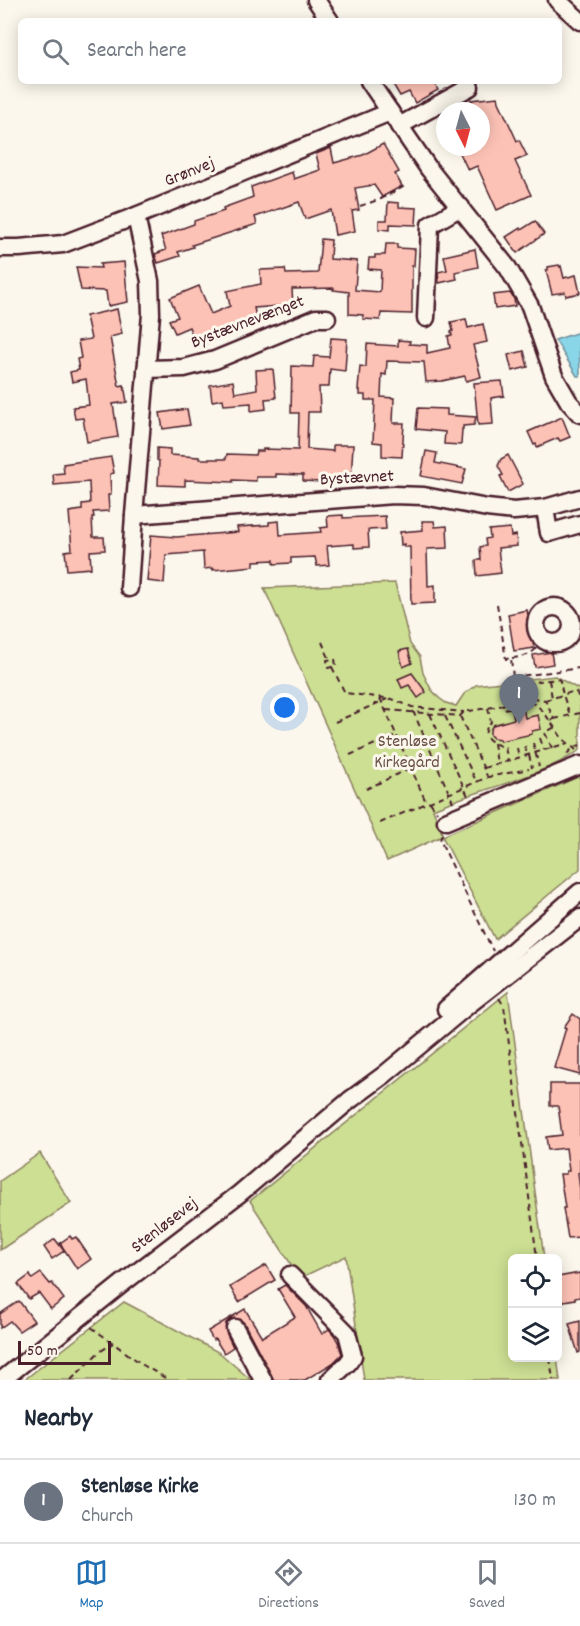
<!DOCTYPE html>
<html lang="en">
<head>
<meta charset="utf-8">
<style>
  body { margin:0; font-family:Dekko,sans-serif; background:#f6f6f7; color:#1f2937 }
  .controls { position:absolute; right:18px; bottom:18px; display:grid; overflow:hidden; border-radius:9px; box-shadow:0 3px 15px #0003 }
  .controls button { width:54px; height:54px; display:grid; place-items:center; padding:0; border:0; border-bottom:2px solid #e0e1e3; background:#fff; color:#1f2937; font:30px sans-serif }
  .compass { position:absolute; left:436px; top:102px; width:54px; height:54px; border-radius:50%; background:#fff; box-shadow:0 3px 15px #0003; rotate:174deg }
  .scale { position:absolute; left:18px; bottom:15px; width:93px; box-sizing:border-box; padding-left:6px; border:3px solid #4a1f2b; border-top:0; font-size:16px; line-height:21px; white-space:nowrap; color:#4a1f2b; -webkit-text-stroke:4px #fbf7ec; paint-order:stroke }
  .you { position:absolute; left:285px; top:708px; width:21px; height:21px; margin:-15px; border:4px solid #fff; border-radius:50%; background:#1a73e8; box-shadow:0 0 0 9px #1a73e833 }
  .badge { display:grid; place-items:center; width:39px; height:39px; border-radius:50%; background:#1f6fb2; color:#fff; font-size:20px; font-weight:700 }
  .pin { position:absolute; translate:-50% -50px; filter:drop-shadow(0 2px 3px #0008) }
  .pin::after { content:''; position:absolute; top:32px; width:21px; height:18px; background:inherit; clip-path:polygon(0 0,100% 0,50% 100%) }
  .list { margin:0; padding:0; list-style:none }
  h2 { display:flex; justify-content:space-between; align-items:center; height:78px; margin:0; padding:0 24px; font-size:26px }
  h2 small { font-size:20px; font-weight:400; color:#747a83 }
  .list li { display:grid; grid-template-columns:39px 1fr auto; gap:18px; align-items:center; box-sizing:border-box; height:84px; padding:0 24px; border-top:2px solid #e0e1e3 }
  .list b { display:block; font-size:22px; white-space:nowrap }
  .list p { margin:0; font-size:20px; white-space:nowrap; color:#747a83 }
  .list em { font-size:20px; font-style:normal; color:#747a83 }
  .icon { flex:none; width:33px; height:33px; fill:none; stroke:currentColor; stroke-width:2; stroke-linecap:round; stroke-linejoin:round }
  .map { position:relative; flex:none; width:580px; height:1380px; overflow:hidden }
  .search { position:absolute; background:#fff; box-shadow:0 3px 15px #0003; left:18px; right:18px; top:18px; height:66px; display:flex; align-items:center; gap:15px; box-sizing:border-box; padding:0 21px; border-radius:9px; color:#747a83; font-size:22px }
  .sheet { height:162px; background:#fff }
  nav { display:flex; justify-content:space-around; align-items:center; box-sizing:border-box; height:84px; border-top:2px solid #e0e1e3; background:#fff; font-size:16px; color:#747a83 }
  nav a { display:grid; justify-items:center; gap:3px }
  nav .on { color:#1f6fb2 }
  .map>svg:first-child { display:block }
</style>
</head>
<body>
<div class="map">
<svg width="580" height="1380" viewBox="0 0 580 1380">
  <rect width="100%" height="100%" fill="#fbf7ec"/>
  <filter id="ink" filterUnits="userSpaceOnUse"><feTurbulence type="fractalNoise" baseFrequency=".0167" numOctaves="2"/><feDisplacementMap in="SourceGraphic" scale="12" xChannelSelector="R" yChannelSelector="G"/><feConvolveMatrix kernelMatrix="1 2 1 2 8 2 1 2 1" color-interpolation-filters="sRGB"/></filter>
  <g filter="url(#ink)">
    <g fill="#ccdf93" stroke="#8b7f5f" stroke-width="1.5">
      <path d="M395,583L410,644L420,657L423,673L431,689L439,698L446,703L456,706L464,694L476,685L555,676L580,690V750C539,778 479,789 433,809L443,836L580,776V869L495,939L442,836L387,861L264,588Z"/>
      <path d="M508,992L544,1258H512V1358H557L560,1380H364L346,1256L300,1278L250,1201Z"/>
      <path d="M40,1153L71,1203L0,1250V1181Z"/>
      <path d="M124,1302L220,1353L251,1380H24Z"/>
    </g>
    <path fill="#89d6e8" stroke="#708d9c" stroke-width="1.5" d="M579,332L580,376H577L555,340Z"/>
    <g fill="#fdc2b6" stroke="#4a1f2b" stroke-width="1.5">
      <path d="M391,81H433L438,90L415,103L409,92L400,96Z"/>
      <path d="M498,97L499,102L517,141L519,140L527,156L515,161L531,195L497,210L477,166L468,170L457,147H481V111H457L472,103L471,100Z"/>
      <path d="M383,144L399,172L395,174L402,186L382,197L374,185L355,188L359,210L352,211L355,231L335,235L331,210L305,219L299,202L255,217L257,224L192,245L193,247L178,252L180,256L158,263L155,254L166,250L161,236L194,224V221L224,211L223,208L253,197L251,187L292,172L294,179L320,170L316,154L331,148L334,163L363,155Z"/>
      <path d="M388,202L399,203V207L417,208L416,225L390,224V230L379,229V220H387Z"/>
      <path d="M535,221L544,234L517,253L506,237L520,228L521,230Z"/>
      <path d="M321,239L331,240L330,259L357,261L355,290L380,292L381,270L368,269L369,258H375V255H385L386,244H397V248L415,249L414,266H412V314L381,313L380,320L363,319V315L349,314V292L333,290L334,288L292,289L293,305L254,308L257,321L228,327L230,333L197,347L189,327L175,333L169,320L178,317L170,298L199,286L211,314L230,306L227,291L261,284L260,270L285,269L286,274L318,273Z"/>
      <path d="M475,249L478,267L455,272L457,279L439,283L438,272L447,270L444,256Z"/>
      <path d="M124,262L128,302L108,306L106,291L81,290L76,267L101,268L100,264Z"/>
      <path d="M559,265L560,267L561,266L564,278L576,275L580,293L566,296L565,292L552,294L546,270H548V267Z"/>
      <path d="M510,293L514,299L515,306L495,309L493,295Z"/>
      <path d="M117,309L122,334L110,337L119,386L124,385L127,402L113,404L118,437L87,442L83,418L75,419L73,407L89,405L86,379L72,382L70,372L79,370L77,359L81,358L78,341L91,339L86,316Z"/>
      <path d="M466,319L468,328L483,324L487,342L473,345L481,377L466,381L465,376L442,381L426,382L424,362L387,361L386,375L382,374L381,397L394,398L393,423H404L402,457L382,456V443L373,442L375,400H365V395H360V390H358L360,366L366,367L367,344L398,346V340L410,341L409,344L427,345V353L450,348L448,336L452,335L451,332L453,331L451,322Z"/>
      <path d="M331,338L347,339L345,371L330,369L329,387H319L320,412H308L307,449L333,451V445H353L351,480L320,479V482L303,481V475L276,474V477H256V481L233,480V482L185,480V486L158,485L159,461L157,460V448L170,449V455L199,457V459H226L227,454L255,455L256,451H263V449L298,450L299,413H291L292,366L313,367L314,356L329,357Z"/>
      <path d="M524,351L528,367L512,371L508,355Z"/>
      <path d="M273,369L276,398L265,399L266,409L251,411V403L224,405L223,399L212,401L210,385L233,381L235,393L257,389L256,370Z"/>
      <path d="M502,381L504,396L491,398L493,424L478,425L474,383Z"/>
      <path d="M418,408L447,409V415L476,417L474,425L463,426V429H462L461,445L444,444L445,432L416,429Z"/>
      <path d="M187,409L190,425L163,429L160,413Z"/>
      <path d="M562,417L570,437L560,441L558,438L537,447L536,444L534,445L528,432Z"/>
      <path d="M426,451L437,453L435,463L466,469L462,484L421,476Z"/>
      <path d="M508,455L523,484L508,492L500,476L503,475L498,466L501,459Z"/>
      <path d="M111,457L114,473L110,474L111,495H108L109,511L93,512L94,517H92L93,537H104L105,550L90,551L91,568L67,570L65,551L72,550L69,512L82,510V504L90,503L89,482L54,485L53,474L64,473L63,464Z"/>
      <path d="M343,515V518L385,516L386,529L368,530L369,547L354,548V544L327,546L329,565L317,566L315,557L291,558V563L274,564V560L254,561V566L213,570V568L204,569L203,552L166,555L164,583L147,581L151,535L176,537L238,532L237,527L269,525V522L279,521L280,535L321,532L320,528L328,527L327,516Z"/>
      <path d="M422,521H434L435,527L447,526L448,548L427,549L428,586L435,585V603L411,604L410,547H404V544L401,545L400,532L423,530Z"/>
      <path d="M510,528L511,536L516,535L517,546L498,548L501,573L477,576L476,560H481L480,547L486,546L485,539L490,538L489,530Z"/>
      <path d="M527,610L534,648L514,651L508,614Z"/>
      <path d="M408,649L412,663L403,667L399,651Z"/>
      <path d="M551,652L553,664L535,667L533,655Z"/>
      <path d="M412,673L426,692L418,698L409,685L402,688L398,679Z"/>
      <path d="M523,707L525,718L538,715L541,729L532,731V734L501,741L500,739L493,738L490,735V730L493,725L514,719L512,709Z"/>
      <path d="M573,1014L580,1019V1075L554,1068L566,1028L564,1027Z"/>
      <path d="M550,1084H580V1172L578,1173L580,1190V1237L568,1238L563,1208H565L560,1174H566V1171H569L566,1148L548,1150L546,1137L562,1135L558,1106H550Z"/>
      <path d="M70,1236L72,1239L76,1237L91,1259L77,1269L60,1243Z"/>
      <path d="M55,1239L64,1251L52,1259L44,1247Z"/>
      <path d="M266,1265L275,1280L239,1302L230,1287Z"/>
      <path d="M41,1273L50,1284L52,1283L64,1299L51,1309L39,1293L29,1299L18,1284L30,1275L32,1279Z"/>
      <path d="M580,1273V1297L575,1298V1299L558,1302V1277Z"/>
      <path d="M285,1285L306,1306L322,1334L329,1329L334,1335L338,1342L342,1354L333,1363L305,1380H274L244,1323L240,1319H231L226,1323V1332L233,1347L224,1353L215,1339L213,1340L208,1331L245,1309L262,1337L295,1317L278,1289Z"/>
      <path d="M19,1301L34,1321L19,1331L10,1321L0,1328V1314Z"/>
      <path d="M580,1321V1352L578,1353L569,1324Z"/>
    </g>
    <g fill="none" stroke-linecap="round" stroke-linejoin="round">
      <g stroke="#4a1f2b" stroke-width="21">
        <g id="minor">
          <path d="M316,0L330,21"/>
          <path d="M557,0L580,21"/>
          <path d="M369,81L429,169L508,268L530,306L554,376L569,402L580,414"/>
          <path d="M399,126L470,87"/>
          <path d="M0,248H19L63,244L136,216L390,112"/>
          <path d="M426,318L430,225L461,207"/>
          <path d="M146,369L184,368L215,360L316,318H327"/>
          <path d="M545,508L549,533L580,524"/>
          <path d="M134,515L393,495L424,496L487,508L514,511L545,508L580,498"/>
          <path d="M129,588L134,515L151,314L150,281L136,216"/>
          <circle cx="554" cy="625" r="18"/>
          <path d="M446,821L580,765"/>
          <path d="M446,1009L580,892"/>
          <path d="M290,1275L347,1333L353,1356L348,1363L330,1380"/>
          <path d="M235,1328L263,1380"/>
          <path d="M2,1380L123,1283L239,1194L350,1100L384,1075L467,1006L580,918"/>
        </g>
      </g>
      <g stroke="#4a1f2b" stroke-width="2" stroke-dasharray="6 4.5" stroke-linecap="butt">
        <path d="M360,206L381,199L405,186V183"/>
        <path d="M497,604L506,659L511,658L516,707L503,709L501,707"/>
        <path d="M322,642L330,660"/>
        <path d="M512,658C529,656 534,654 542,639"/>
        <path d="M335,659L336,666L328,668L327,660Z"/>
        <path d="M332,667L345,693L392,699L412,707L464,712"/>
        <path d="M513,677L580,668"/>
        <path d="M549,680L552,698"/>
        <path d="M514,691H522L528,697L545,700L554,719L551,721"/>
        <path d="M522,691L523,683L558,679L560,681L563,695L574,691L577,693L580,703"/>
        <path d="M380,698L426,802"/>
        <path d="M545,700L563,695L570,715"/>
        <path d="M488,708L491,722C477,737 493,743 505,748L508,760"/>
        <path d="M386,710L460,716L464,712L499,706L516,700L535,704L543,711L562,738L576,750"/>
        <path d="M413,711L453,802"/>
        <path d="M430,714L468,796"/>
        <path d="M445,716L476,781"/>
        <path d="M460,716L487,776"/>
        <path d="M554,719L580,713"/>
        <path d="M335,722L387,699"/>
        <path d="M540,738L544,750"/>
        <path d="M494,743L497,764"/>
        <path d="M533,743L539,767"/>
        <path d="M525,746L527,755"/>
        <path d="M517,748L519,757"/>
        <path d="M552,748L545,733L555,727"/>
        <path d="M567,754L573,748L580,745"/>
        <path d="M350,755L396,735"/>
        <path d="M529,755L532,768"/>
        <path d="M484,768L568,743"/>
        <path d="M366,789L411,768"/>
        <path d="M430,802L437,812"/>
        <path d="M380,823L488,777L529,769"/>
        <path d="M442,834L440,840L493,951"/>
        <path d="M499,998L504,1006L537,1258"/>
        <path d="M91,1327L143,1365L169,1380"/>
        <path d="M550,1358L553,1380"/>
        <path d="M71,1380L98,1353L113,1343"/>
      </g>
      <use href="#minor" stroke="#fbf7ec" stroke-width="16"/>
    </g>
  </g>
  <g text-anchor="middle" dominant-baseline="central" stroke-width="6" stroke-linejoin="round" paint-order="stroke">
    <g font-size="18" fill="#4a1f2b" stroke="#fbf7ec">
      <text transform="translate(190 173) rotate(-22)">Grønvej</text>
      <text transform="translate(248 323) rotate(-21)">Bystævnevænget</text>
      <text transform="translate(357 479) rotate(-3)">Bystævnet</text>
      <text transform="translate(165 1226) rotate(-38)">Stenløsevej</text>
    </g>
    <g font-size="18" fill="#6a4f45" stroke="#fbf7ec">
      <text x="407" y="742">Stenløse<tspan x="407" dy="21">Kirkegård</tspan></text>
    </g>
  </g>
</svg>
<div class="controls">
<button><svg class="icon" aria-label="locate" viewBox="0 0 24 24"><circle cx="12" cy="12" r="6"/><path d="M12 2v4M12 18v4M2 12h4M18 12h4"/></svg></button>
<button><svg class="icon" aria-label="layers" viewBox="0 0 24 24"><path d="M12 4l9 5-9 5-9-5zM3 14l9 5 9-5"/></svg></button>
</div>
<svg class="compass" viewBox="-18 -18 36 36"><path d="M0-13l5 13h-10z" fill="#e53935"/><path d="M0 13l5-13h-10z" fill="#747a83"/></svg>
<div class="scale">50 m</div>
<div class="you"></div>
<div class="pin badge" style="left:519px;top:724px;background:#6b7280">1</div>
<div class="search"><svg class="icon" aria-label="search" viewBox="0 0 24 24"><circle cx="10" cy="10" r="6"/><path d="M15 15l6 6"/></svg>Search here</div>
</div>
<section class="sheet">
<h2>Nearby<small></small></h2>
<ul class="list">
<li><span class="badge" style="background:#6b7280">1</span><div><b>Stenløse Kirke</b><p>Church</p></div><em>130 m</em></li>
</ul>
</section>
<nav>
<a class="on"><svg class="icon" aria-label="map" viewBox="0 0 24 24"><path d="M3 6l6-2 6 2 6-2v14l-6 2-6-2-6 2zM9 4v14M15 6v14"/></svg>Map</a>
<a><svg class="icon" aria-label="directions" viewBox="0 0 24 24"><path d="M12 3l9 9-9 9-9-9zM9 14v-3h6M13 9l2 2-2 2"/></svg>Directions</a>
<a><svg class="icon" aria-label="saved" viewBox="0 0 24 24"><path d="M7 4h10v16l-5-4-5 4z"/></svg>Saved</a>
</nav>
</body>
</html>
